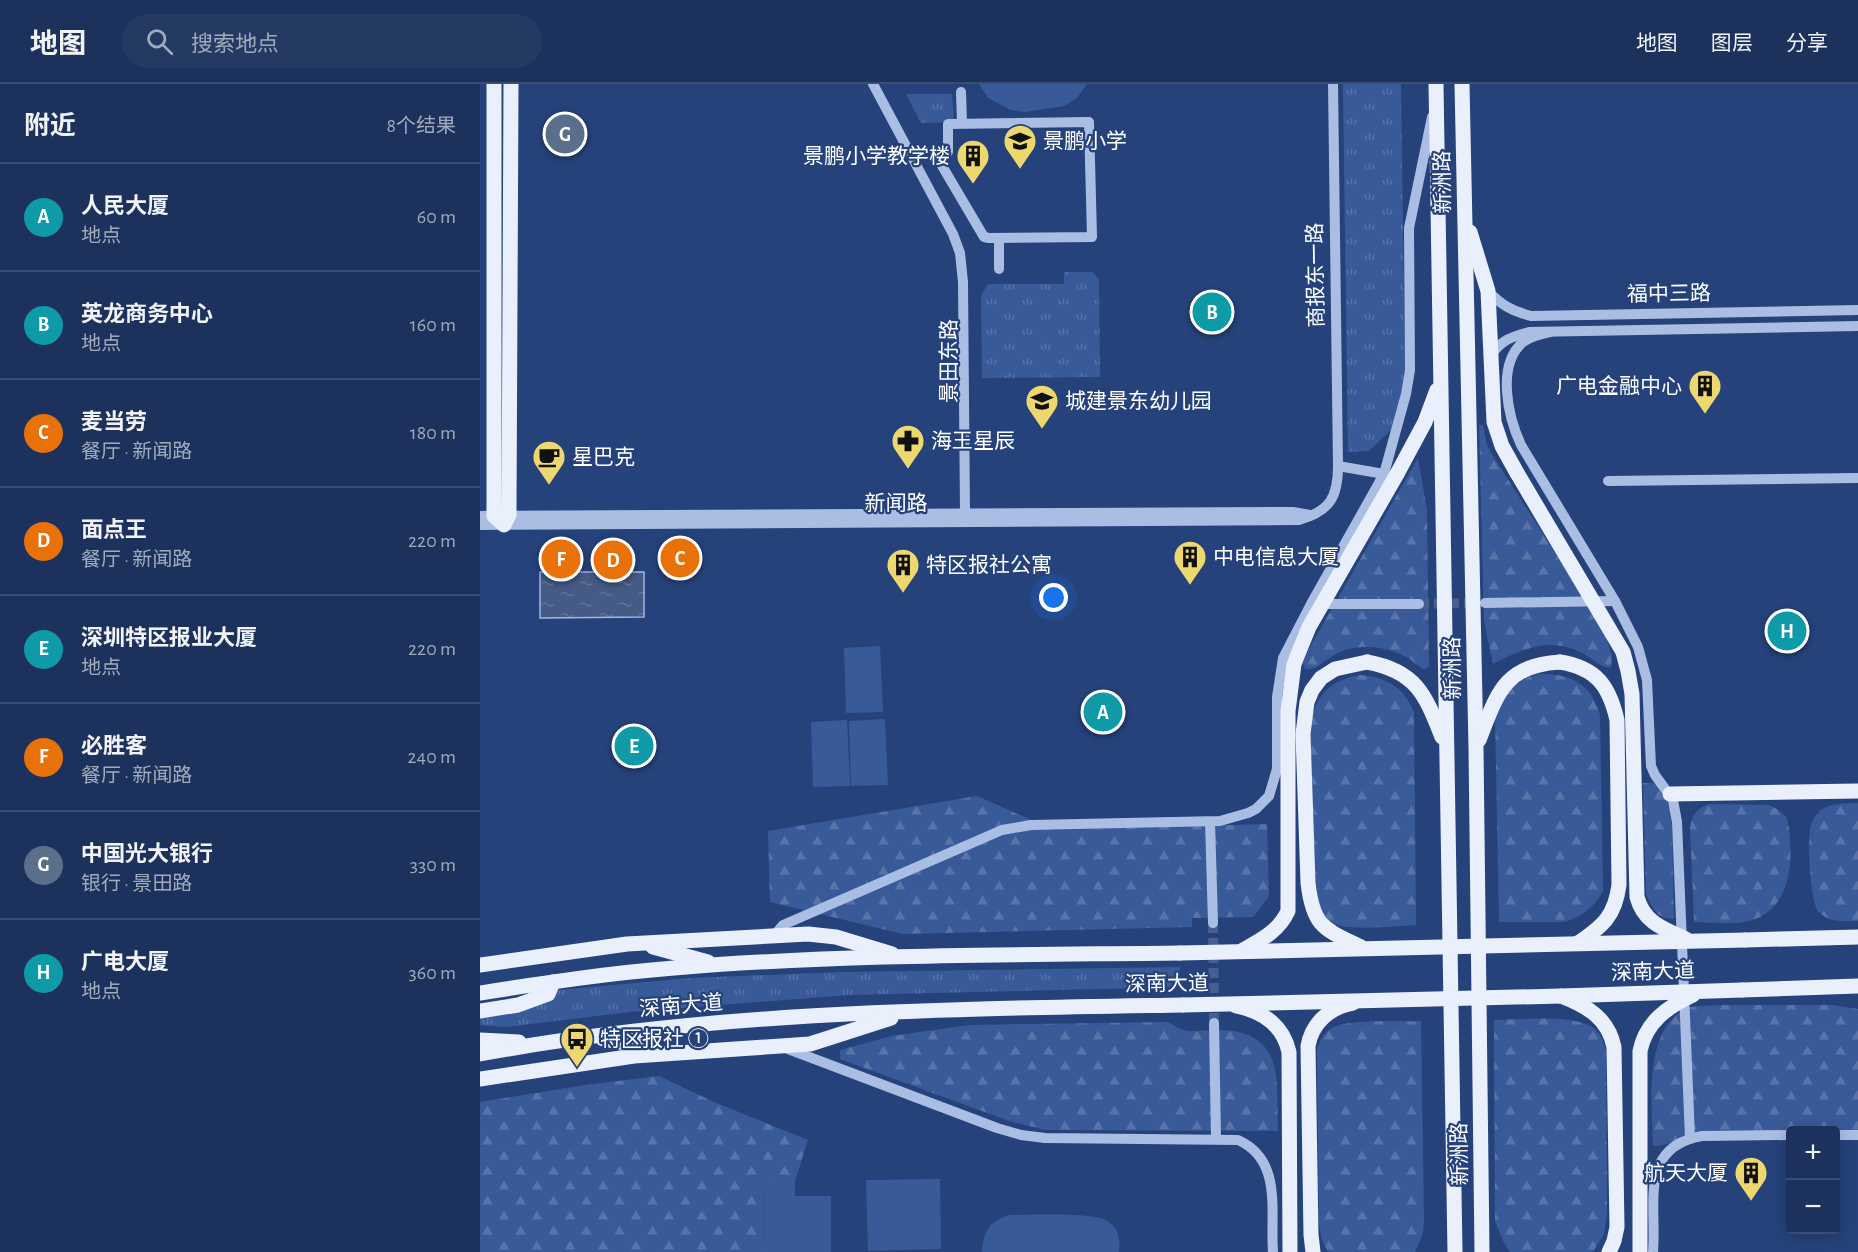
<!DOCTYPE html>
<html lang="zh">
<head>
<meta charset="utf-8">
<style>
  body { margin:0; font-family:"Alegreya Sans","Noto Sans SC",sans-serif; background:#253a62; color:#f1f3f6 }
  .controls { position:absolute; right:18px; bottom:18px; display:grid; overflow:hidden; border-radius:6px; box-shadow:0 3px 15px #0003 }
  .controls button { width:54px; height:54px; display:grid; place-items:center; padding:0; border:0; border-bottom:2px solid #3a4d72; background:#1c325c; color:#f1f3f6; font:30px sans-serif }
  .you { position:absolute; left:574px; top:514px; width:21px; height:21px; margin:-15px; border:4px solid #fff; border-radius:50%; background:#1a73e8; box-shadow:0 0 0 9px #1a73e833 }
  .badge { display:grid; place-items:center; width:39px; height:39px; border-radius:50%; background:#edd76f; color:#fff; font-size:20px; font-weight:700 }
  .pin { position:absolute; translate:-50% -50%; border:3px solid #fff; box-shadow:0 2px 6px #0006 }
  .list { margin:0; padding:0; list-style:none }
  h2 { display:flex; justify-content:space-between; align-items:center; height:78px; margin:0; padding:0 24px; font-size:26px }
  h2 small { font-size:20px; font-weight:400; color:#a0aabb }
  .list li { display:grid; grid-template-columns:39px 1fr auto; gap:18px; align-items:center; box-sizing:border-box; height:108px; padding:0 24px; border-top:2px solid #3a4d72 }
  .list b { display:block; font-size:22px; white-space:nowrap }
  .list p { margin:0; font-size:20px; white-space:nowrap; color:#a0aabb }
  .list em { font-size:20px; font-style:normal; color:#a0aabb }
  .icon { flex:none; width:33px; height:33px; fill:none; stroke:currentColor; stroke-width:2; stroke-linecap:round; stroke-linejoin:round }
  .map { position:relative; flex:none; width:1378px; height:1168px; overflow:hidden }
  header { display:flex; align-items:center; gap:36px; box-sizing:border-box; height:84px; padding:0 30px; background:#1c325c; border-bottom:2px solid #3a4d72 }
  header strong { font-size:28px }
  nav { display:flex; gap:33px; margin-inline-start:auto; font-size:21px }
  .search { width:420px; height:54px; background:#253a62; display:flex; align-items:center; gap:15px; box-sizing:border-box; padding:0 21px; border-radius:33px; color:#a0aabb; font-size:22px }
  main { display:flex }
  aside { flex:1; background:#1c325c }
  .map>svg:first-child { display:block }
</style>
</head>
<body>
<header>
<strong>地图</strong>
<div class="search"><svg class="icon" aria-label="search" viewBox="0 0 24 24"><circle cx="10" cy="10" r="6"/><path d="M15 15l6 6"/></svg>搜索地点</div>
<nav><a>地图</a><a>图层</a><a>分享</a></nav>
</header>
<main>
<aside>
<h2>附近<small>8个结果</small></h2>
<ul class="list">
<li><span class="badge" style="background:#0f9aa8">A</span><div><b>人民大厦</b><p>地点</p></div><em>60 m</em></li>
<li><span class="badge" style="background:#0f9aa8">B</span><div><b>英龙商务中心</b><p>地点</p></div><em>160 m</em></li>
<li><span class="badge" style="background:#e8710a">C</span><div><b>麦当劳</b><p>餐厅 · 新闻路</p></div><em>180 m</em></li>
<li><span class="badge" style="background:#e8710a">D</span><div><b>面点王</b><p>餐厅 · 新闻路</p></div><em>220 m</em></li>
<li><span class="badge" style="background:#0f9aa8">E</span><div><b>深圳特区报业大厦</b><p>地点</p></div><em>220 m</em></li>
<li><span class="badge" style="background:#e8710a">F</span><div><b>必胜客</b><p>餐厅 · 新闻路</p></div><em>240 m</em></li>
<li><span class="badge" style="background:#5c6f8a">G</span><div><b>中国光大银行</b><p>银行 · 景田路</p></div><em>330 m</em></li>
<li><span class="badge" style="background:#0f9aa8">H</span><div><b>广电大厦</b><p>地点</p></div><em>360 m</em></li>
</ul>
</aside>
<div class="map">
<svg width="1378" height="1168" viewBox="0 0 1378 1168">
  <defs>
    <pattern id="grass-tufts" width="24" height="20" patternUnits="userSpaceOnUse" patternTransform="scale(1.5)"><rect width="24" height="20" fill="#395a99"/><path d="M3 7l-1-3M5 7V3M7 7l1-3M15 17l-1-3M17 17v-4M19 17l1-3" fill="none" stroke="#5773a8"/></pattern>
    <pattern id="forest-firs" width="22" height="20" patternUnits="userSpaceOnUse" patternTransform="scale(1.5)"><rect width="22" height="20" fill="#395a99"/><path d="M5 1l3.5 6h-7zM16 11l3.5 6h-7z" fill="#5773a8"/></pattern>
    <pattern id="water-ripples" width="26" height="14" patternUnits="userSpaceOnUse" patternTransform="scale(1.5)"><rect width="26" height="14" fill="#455a84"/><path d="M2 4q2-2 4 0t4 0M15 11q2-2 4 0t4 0" fill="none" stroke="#617396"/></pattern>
  </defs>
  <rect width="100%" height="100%" fill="#26427b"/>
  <g fill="url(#grass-tufts)">
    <path d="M863,0H921L925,287L921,311L911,346L889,367L868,368Z"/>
    <path d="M426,10H472L474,38L441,39Z"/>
    <path d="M584,188H613L619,196L620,293L502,294L501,212L508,200H584Z"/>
    <path d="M700,883V903L368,911L150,928L25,943L0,941V926L78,906L210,894L362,888Z"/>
  </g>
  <g fill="url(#forest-firs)">
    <path d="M999,341H1003L1007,361L1011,369L1124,545L1132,572L1131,584C1120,583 1112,574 1102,569C1070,552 1042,565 1013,580L1004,537Z"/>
    <path d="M938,374L947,426L949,582L946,585H943C938,582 935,579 931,576C911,562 876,558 854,571C845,576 836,587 825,585L823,579L830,563Z"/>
    <path d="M1059,590C1091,589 1111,600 1120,631L1123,807C1114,823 1102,833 1084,838H1019L1015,629C1022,608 1038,596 1059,590Z"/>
    <path d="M879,591C906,593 923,602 934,628L936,841C918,842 869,847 855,840C843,834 838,822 834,809L830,646C834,614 846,598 879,591Z"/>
    <path d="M1163,699H1173L1179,702L1189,716L1192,743L1194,835C1177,835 1172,824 1166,810Z"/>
    <path d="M497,712L574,746L787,740L789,812L773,833L712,834V843L423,850L290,818L288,747Z"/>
    <path d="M1378,719V837C1364,837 1349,839 1339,828C1330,819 1327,753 1331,741C1332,737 1335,732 1338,729C1347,718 1365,720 1378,719Z"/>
    <path d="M1229,720L1289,721L1297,725L1307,734C1314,768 1314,821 1275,835C1257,842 1233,838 1214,838L1210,744C1212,731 1216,725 1229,720Z"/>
    <path d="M1239,921H1352L1378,925V1046L1213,1050C1197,1055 1189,1062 1173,1062C1172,1022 1162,939 1211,923C1220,921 1231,922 1239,921Z"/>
    <path d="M1014,936C1038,936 1099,929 1116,946C1121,951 1124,959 1126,966L1127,1130L1124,1150L1113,1168H1030L1023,1157L1015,1137Z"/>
    <path d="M941,937L944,1138L943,1149L935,1168H848L842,1156L839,1140L837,966C840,958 842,951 849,946C864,934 920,938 941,937Z"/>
    <path d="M688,938C693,940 699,945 704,946C716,949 730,945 742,946C806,949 796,998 798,1047L566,1046L529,1037L360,975V966L412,952L489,941Z"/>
    <path d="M179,992L234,1018L328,1056L315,1097L283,1098L284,1168H0V1018L105,1001Z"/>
  </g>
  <g fill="#395a99">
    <path d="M499,0H607L597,14L584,22L545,28L531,26L508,14Z"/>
    <path d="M400,562L403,628L366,629L364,564Z"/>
    <path d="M405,635L408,701L371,702L369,637Z"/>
    <path d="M367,636L370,702L333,703L331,638Z"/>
    <path d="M460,1095L461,1165L388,1167L386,1096Z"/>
    <path d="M283,1097H315V1112H351V1168H284Z"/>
    <path d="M529,1131C549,1131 609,1128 625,1136C638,1142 641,1155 639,1168H502C504,1147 508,1138 529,1131Z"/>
  </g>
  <path fill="url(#water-ripples)" stroke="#9eb7e5" stroke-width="1.5" d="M60,488H164V533L60,534Z"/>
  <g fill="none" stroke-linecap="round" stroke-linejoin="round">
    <g stroke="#475e8f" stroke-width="10" stroke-dasharray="10 5" stroke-linecap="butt">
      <path d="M939,520L999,519"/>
      <path d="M733,839L734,939"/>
    </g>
    <g stroke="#aabee4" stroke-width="10">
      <path d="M393,0L473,150L480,169L483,198L485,429L486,435"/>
      <path d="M853,0L858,382"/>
      <path d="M481,8L482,39"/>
      <path d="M609,38L612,153L509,154L504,153L458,75L468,68V40Z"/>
      <path d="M519,154V185"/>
      <path d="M1008,207C1021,221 1032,227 1051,232L1378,226"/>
      <path d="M1070,248C1060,250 1051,252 1043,258C1016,281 1028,333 1041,361L1135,517L1158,563L1167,596L1171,682L1175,691L1193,716L1197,738L1210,1054"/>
      <path d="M1010,272C1022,256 1030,253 1049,248L1378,242"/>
      <path d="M1128,397L1378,394"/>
      <path d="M0,432L813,428L830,431"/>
      <path d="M0,441L819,436C850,427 858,413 858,382L904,390"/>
      <path d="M1005,519L1135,517"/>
      <path d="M838,520H939"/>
      <path d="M730,738L733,839"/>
      <path d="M294,852L303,841L522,746L551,741L740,737L768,729L776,725L789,712L797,685V613L803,574L831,520L904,390L926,310L930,286L929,144L952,33"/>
      <path d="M734,939L736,1054"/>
      <path d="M308,965L517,1044L541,1051L565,1054L758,1056C803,1076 790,1128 793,1168"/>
      <path d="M1356,1051H1378"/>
      <path d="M1173,1168C1177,1120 1158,1063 1222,1052L1310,1051"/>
    </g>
    <g stroke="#eaeffc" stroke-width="15">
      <path d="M14,0V432L24,441L29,431L31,0"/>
      <path d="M956,0L975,1168"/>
      <path d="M982,0L996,664L1002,1168"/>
      <path d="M990,148L1008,207L1014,338L1022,362L1037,389"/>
      <path d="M917,390L945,338L957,306"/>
      <path d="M887,578C936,587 945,610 962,653"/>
      <path d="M999,656C1017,610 1024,581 1080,578"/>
      <path d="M1190,710L1378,707"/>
      <path d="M1265,856L1378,853"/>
      <path d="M173,863L228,878"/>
      <path d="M0,881L147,860L328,850L356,853L412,870"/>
      <path d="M1262,906L1378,902"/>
      <path d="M0,909C64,899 129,889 194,884C361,870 532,871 700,869"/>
      <path d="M1081,912C1107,922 1128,934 1134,963L1137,1143L1134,1157L1129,1168"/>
      <path d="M756,922C782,927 803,941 809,968L810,1168"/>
      <path d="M0,927L38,921L68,910L73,898"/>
      <path d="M123,955L176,965"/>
      <path d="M0,956L39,958"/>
      <path d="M0,970C232,927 468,925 703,921"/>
      <path d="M0,995L154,972L330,960L411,934"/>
      <path d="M833,1168L831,1151L828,962C832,939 850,923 873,919"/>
    </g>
    <g stroke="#eaeffc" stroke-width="15">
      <path d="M1037,389L1143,568L1148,587L1152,610L1157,813C1164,839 1184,845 1206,855"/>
      <path d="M1080,578C1116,584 1129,601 1137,636L1139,801C1135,832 1123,842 1098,859"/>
      <path d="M881,863C844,845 833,843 828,799L823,650L827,618L832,606L841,594L855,585L887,578"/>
      <path d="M763,866C781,856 799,847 808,827V627L814,580L829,543L917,390"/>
      <path d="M700,869L1265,856"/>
      <path d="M703,921L1081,912L1262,906"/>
      <path d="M1160,1168V967C1166,938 1187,923 1213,911"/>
    </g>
  </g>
  <defs>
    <g id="school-pin" transform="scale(1.725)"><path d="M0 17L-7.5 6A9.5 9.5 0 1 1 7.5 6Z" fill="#edd76f" stroke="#26427b"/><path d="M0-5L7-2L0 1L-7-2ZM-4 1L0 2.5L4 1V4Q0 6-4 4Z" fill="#111"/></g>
    <g id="building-pin" transform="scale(1.725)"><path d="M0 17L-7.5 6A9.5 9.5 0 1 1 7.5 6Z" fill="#edd76f" stroke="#26427b"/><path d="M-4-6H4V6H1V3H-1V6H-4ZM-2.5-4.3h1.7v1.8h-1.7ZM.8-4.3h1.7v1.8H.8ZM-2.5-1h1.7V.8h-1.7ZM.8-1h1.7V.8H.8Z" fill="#111"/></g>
    <g id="pharmacy-pin" transform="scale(1.725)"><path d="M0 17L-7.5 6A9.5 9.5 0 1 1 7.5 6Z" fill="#edd76f" stroke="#26427b"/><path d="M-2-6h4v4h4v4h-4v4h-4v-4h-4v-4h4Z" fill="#111"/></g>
    <g id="cafe-pin" transform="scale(1.725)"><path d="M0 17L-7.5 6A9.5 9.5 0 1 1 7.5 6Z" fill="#edd76f" stroke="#26427b"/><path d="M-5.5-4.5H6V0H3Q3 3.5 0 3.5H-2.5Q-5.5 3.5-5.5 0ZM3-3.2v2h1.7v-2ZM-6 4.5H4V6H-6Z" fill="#111"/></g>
    <g id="bus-pin" transform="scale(1.725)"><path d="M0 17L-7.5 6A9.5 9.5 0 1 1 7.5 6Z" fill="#edd76f" stroke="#26427b"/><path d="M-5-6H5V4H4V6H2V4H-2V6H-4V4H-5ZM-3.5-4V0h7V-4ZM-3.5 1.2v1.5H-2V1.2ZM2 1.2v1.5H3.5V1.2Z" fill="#111"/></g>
  </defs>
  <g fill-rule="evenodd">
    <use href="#school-pin" x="540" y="57"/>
    <use href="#building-pin" x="493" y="72"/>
    <use href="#building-pin" x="1225" y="302"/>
    <use href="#school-pin" x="562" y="317"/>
    <use href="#pharmacy-pin" x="428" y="357"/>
    <use href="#cafe-pin" x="69" y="373"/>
    <use href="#building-pin" x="710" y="473"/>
    <use href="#building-pin" x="423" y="481"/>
    <use href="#bus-pin" x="97" y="955"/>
    <use href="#building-pin" x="1271" y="1089"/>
  </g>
  <g text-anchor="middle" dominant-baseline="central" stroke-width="4.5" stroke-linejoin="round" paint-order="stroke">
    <g font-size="21" fill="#fff" stroke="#26427b" text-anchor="start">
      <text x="563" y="57">景鹏小学</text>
      <text x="470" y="72" text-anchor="end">景鹏小学教学楼</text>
      <text x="1202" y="302" text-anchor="end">广电金融中心</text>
      <text x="585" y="317">城建景东幼儿园</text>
      <text x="451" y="357">海王星辰</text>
      <text x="92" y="373">星巴克</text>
      <text x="733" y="473">中电信息大厦</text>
      <text x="446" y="481">特区报社公寓</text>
      <text x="120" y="955">特区报社 ①</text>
      <text x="1248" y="1089" text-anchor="end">航天大厦</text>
    </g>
    <g font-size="21" fill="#fff" stroke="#26427b">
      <text transform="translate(963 98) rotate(-91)">新洲路</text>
      <text transform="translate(836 191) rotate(-91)">商报东一路</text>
      <text transform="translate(1189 210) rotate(-1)">福中三路</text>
      <text transform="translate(469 277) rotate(-90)">景田东路</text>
      <text x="416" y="419">新闻路</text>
      <text transform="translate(973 584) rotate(-91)">新洲路</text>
      <text transform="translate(1173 888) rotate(-2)">深南大道</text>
      <text transform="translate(687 900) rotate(-1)">深南大道</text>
      <text transform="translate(201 922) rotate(-5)">深南大道</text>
      <text transform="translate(980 1070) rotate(-91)">新洲路</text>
    </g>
  </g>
</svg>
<div class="controls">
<button>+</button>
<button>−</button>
</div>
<div class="you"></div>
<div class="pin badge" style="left:623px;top:628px;background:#0f9aa8">A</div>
<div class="pin badge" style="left:732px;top:228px;background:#0f9aa8">B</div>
<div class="pin badge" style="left:200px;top:474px;background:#e8710a">C</div>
<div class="pin badge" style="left:133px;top:476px;background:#e8710a">D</div>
<div class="pin badge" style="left:154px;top:662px;background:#0f9aa8">E</div>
<div class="pin badge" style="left:81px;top:475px;background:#e8710a">F</div>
<div class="pin badge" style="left:85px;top:50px;background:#5c6f8a">G</div>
<div class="pin badge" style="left:1307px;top:547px;background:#0f9aa8">H</div>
</div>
</main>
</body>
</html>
